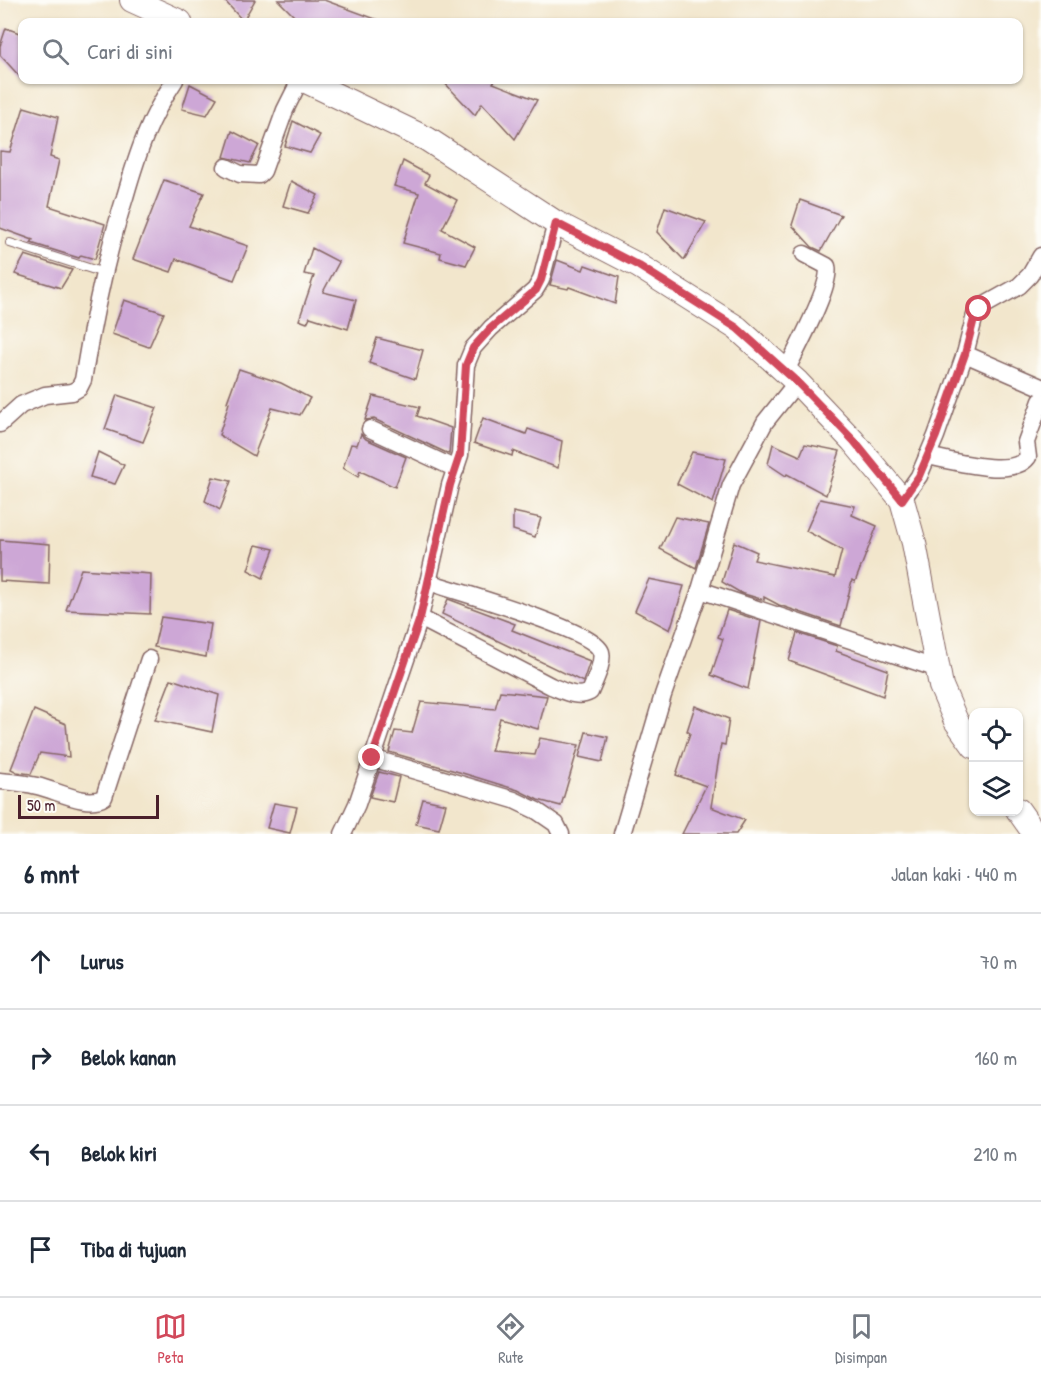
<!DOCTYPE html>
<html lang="id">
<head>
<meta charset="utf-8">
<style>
  body { margin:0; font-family:"Patrick Hand",sans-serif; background:#f2f2f3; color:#1f2937 }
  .controls { position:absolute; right:18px; bottom:18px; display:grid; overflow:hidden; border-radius:12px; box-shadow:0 2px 4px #0004 }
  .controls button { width:54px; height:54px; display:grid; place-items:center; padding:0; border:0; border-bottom:2px solid #e0e1e3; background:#fff; color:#1f2937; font:30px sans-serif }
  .scale { position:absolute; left:18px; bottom:15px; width:141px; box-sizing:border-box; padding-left:6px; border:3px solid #4a1f2b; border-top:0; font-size:16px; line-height:21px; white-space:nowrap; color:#4a1f2b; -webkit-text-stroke:4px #fdfcf7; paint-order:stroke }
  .stop { position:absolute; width:18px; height:18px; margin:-14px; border:4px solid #d1495b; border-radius:50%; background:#fff }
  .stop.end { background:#d1495b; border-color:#fff; box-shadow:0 2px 6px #0008 }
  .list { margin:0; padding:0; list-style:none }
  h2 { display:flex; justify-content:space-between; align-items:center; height:78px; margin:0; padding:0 24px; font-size:26px }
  h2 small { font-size:20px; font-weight:400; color:#747a83 }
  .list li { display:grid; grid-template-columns:39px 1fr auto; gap:18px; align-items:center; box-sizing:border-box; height:96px; padding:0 24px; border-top:2px solid #e0e1e3 }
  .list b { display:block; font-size:22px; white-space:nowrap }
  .list em { font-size:20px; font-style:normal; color:#747a83 }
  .icon { flex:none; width:33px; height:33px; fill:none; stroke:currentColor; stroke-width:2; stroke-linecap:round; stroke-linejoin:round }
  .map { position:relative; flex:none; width:1041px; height:834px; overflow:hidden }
  .search { position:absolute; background:#fff; box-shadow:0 2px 4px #0004; left:18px; right:18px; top:18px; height:66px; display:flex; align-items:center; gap:15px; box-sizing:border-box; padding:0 21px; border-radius:12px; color:#747a83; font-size:22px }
  .sheet { height:462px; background:#fff }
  nav { display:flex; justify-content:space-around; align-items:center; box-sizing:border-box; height:84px; border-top:2px solid #e0e1e3; background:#fff; font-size:16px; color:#747a83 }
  nav a { display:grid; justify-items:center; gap:3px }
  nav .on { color:#d1495b }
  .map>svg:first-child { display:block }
</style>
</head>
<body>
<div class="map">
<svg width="1041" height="834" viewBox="0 0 1041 834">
  <rect width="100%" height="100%" fill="#fdfcf7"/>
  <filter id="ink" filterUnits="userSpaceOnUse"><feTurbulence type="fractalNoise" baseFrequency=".0167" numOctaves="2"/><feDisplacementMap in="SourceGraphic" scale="12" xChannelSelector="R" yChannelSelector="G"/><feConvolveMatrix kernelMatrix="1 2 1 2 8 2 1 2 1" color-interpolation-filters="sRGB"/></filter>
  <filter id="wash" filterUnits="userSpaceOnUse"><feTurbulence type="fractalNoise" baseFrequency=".008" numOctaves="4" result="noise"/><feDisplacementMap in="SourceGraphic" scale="24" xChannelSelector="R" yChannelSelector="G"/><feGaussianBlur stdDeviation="1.35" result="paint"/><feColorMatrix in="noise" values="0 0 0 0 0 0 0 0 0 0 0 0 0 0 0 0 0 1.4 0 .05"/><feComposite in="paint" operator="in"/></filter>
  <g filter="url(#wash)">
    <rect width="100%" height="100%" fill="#f2e6cc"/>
    <g id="blocks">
      <g fill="#cda7d6">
        <path d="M224,0H255L243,21Z"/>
        <path d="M278,0H324L381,21L380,22H300Z"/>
        <path d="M6,28L22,34V79L0,55V46Z"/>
        <path d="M442,80H495L493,83L537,100L515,139L482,103L475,115Z"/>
        <path d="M190,84L217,98L207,115L182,109Z"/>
        <path d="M24,107L58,117L50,157L59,160L49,206L105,224L95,259L81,255L79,258L31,243L33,240L0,228V151L10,152Z"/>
        <path d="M293,121L320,135L310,153L285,146Z"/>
        <path d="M232,131L259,145L250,163L224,157Z"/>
        <path d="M403,161L429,175L425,183L457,200L442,229L475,247L466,265L440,258L441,253L403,243L419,193L394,186Z"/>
        <path d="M164,180L204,193L189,226L248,246L234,280L176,259L171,272L133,259Z"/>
        <path d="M291,181L318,195L308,213L283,206Z"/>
        <path d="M800,200L841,215L821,251L812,247L792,225Z"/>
        <path d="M665,207L706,222L684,260L657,232Z"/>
        <path d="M312,248L339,262L323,292L356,300L348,329L310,317L307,323L299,320L314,276L304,274Z"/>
        <path d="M25,255L72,270L61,288L15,274Z"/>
        <path d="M557,260L583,270L585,265L619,277L615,304L569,287L568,289L550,285Z"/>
        <path d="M124,300L164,313L149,347L112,334Z"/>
        <path d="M377,338L423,350L415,379L369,363Z"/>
        <path d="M239,369L281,383L310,398L300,415L272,408L254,456L219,435L229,403L227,402Z"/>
        <path d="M117,395L157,408L143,442L105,429Z"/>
        <path d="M373,396L420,407L417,416L451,428L449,454L374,419L365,420Z"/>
        <path d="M483,418L526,434L528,429L562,441L558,468L513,451L512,456L474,443Z"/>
        <path d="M361,434L366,439L406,457L395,487L360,471L358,477L343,468L351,444L357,445Z"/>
        <path d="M773,444L800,456L805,444L840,451L826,495L787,474L786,476L768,464Z"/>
        <path d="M98,452L124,465L115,484L90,477Z"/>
        <path d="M692,452L726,459L713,503L677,484Z"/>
        <path d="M213,477L231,481L220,510L205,501Z"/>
        <path d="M820,499L855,506L852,515L877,526L855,582L852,580L841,626L779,605L764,597V600L741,593L722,582L734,542L757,552L754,560L835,577L842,550L806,531Z"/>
        <path d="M513,512L541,518L535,537L513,530Z"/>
        <path d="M675,517L709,524L696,568L660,549Z"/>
        <path d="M0,540L50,544L49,584L0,581Z"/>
        <path d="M256,545L274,549L263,578L248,570Z"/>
        <path d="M81,569L151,574L150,614L66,610Z"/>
        <path d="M649,579L684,586L670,630L635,611Z"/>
        <path d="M448,599L515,624L512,630L590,661L583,682L442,614Z"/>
        <path d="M727,610L761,621L748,689L711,675L723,639L718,637Z"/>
        <path d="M161,617L211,624L206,657L154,647Z"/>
        <path d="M797,633L837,646L836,651L888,670L883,696L789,661Z"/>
        <path d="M171,679L219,695L212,732L155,720Z"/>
        <path d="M500,691L547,696L538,729L500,718L491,751L535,755L540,738L579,745L561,806L538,800L518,790L459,772L389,752L395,731L412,733L421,702L495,709Z"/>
        <path d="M695,706L729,719L725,745L721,744L711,807L745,820L736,834H682L706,786L676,775L690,733L687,731Z"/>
        <path d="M34,710L66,724L69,757L40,753L31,774L17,772L11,769Z"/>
        <path d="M586,732L608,737L602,762L579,757Z"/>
        <path d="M379,772L399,777L393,802L370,797Z"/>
        <path d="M423,799L446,804L439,829L416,824Z"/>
        <path d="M274,803L297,807L290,833L267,828Z"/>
      </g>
    </g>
  </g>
  <g filter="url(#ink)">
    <use href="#blocks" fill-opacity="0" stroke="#856563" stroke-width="1.5"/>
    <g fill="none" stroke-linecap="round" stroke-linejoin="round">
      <g stroke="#856563" stroke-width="10">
        <path id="lane" d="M10,243L104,273"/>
      </g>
      <g stroke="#856563" stroke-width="19">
        <g id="street">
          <path d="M226,167L240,174L259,175L263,171L285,110L300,80"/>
          <path d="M965,354L1041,387"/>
          <path d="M786,371C795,352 833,284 827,266L804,254"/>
          <path d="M0,424L21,405L45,395L72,392L79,388L83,380C93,318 106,257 125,197C138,152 149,119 175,80"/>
          <path d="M370,429L456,469"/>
          <path d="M927,456C949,460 1013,479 1028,457L1026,442L1041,401"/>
          <path d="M902,500L919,476L936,436L965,354L975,315L985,305L1019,286L1030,275L1041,256"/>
          <path d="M700,590L938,669"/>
          <path d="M420,618L551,686C564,691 577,699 590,692C594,682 604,663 601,652C594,630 456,591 428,582"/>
          <path d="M372,758L514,800L537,811L556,824L561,834"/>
          <path d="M0,781C12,782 25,783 37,786C56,790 88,808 104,797L149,659"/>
          <path d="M343,834L357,804L420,618L450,485L460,455L466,365L473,348L491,328L535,290L541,280L556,223"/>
          <path d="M622,834L663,695L700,590L731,485L765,422L797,382"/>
        </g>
      </g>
      <g stroke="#856563" stroke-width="26">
        <g id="secondary">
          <path d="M132,0L180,22"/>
          <path d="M304,80L427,139L556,223L639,266L737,328L797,382L853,441L902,500L914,543L941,686L956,721L974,746"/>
          <path d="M1018,810L1035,834"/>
        </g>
      </g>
      <use href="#lane" stroke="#fff" stroke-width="8"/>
      <use href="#street" stroke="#fff" stroke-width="16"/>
      <use href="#secondary" stroke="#fff" stroke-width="24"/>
    </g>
  </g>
  <g fill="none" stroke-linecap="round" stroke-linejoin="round" filter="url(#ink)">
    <path stroke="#d1495b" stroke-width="8" d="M372,758L420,618L450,485L460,455L466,365L473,348L491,328L536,290L541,280L556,223L639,266L737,328L797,382L854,441L902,500L919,476L936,436L965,354L975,315L979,309"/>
  </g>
</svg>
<div class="controls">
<button><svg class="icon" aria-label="locate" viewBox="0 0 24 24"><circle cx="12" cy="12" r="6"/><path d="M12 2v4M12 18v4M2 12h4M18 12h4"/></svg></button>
<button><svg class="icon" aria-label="layers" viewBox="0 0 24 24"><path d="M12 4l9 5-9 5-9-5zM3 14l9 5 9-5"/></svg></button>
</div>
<div class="scale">50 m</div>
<div class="stop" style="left:979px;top:309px"></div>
<div class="stop end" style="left:372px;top:758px"></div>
<div class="search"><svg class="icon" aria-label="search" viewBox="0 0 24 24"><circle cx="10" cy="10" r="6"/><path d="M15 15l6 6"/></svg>Cari di sini</div>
</div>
<section class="sheet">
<h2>6 mnt<small>Jalan kaki · 440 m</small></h2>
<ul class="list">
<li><svg class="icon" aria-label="ahead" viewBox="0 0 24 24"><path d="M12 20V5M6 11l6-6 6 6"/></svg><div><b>Lurus</b></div><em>70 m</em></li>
<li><svg class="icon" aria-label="right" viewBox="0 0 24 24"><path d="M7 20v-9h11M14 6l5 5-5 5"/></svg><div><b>Belok kanan</b></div><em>160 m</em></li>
<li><svg class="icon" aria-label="left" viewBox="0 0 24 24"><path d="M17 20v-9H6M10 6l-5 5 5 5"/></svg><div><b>Belok kiri</b></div><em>210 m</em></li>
<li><svg class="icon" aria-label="arrive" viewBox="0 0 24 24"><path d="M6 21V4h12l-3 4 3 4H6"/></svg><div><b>Tiba di tujuan</b></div></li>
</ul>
</section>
<nav>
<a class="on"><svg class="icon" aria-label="map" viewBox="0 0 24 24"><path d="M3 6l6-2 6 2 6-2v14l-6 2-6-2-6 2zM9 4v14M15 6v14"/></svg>Peta</a>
<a><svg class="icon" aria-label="directions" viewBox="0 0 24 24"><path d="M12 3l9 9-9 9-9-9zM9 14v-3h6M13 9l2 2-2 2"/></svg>Rute</a>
<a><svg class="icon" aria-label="saved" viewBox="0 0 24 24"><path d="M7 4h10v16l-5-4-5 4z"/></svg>Disimpan</a>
</nav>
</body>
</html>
